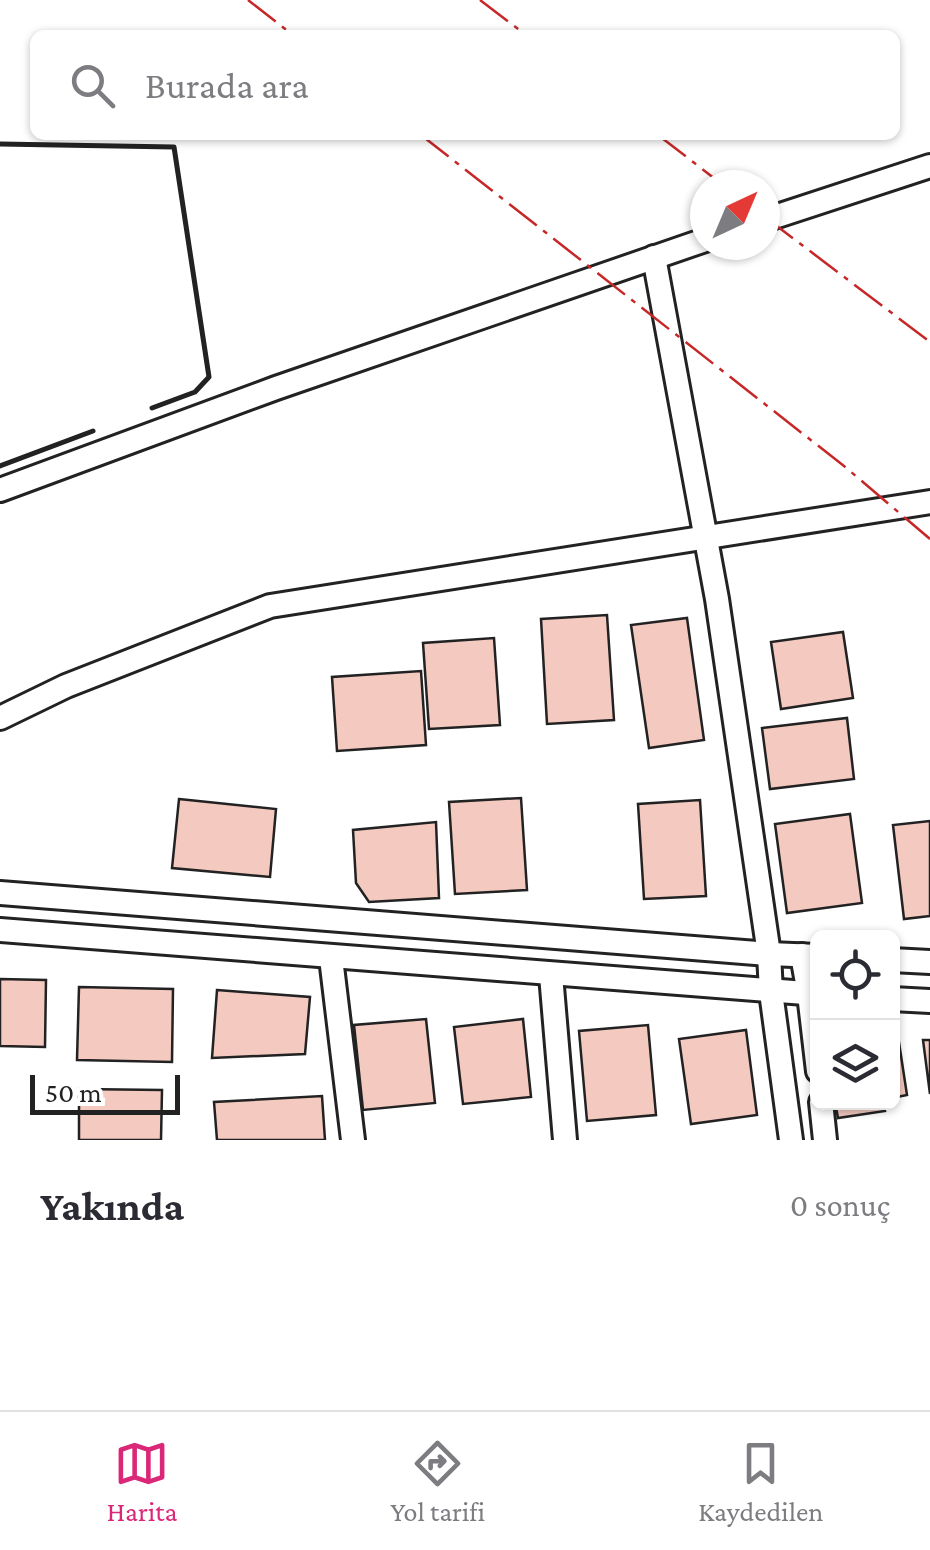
<!DOCTYPE html>
<html lang="tr">
<head>
<meta charset="utf-8">
<style>
  body { margin:0; font-family:"Crimson Pro",serif; background:#f7f7f7; color:#2b2b33 }
  .controls { position:absolute; right:30px; bottom:30px; display:grid; overflow:hidden; border-radius:15px; box-shadow:0 2px 8px #0004 }
  .controls button { width:90px; height:90px; display:grid; place-items:center; padding:0; border:0; border-bottom:2px solid #e1e1e2; background:#fff; color:#2b2b33; font:50px sans-serif }
  .compass { position:absolute; left:690px; top:170px; width:90px; height:90px; border-radius:50%; background:#fff; box-shadow:0 2px 8px #0004; rotate:44deg }
  .scale { position:absolute; left:30px; bottom:25px; width:150px; box-sizing:border-box; padding-left:10px; border:5px solid #222; border-top:0; font-size:28px; line-height:35px; white-space:nowrap; color:#222; -webkit-text-stroke:8px #fff; paint-order:stroke }
  .list { margin:0; padding:0; list-style:none }
  h2 { display:flex; justify-content:space-between; align-items:center; height:130px; margin:0; padding:0 40px; font-size:42px }
  h2 small { font-size:32px; font-weight:400; color:#7c7c81 }
  .icon { flex:none; width:55px; height:55px; fill:none; stroke:currentColor; stroke-width:2; stroke-linecap:round; stroke-linejoin:round }
  .map { position:relative; flex:none; width:930px; height:1140px; overflow:hidden }
  .search { position:absolute; background:#fff; box-shadow:0 2px 8px #0004; left:30px; right:30px; top:30px; height:110px; display:flex; align-items:center; gap:25px; box-sizing:border-box; padding:0 35px; border-radius:15px; color:#7c7c81; font-size:38px }
  .sheet { height:270px; background:#fff }
  nav { display:flex; justify-content:space-around; align-items:center; box-sizing:border-box; height:140px; border-top:2px solid #e1e1e2; background:#fff; font-size:28px; color:#7c7c81 }
  nav a { display:grid; justify-items:center; gap:5px }
  nav .on { color:#db2777 }
  .map>svg:first-child { display:block }
</style>
</head>
<body>
<div class="map">
<svg width="930" height="1140" viewBox="0 0 930 1140">
  <rect width="100%" height="100%" fill="#fff"/>
  <g fill="#f3c9c0" stroke="#222" stroke-width="2.5">
    <path d="M607,615L614,720L547,724L541,619Z"/>
    <path d="M687,618L704,740L649,748L631,625Z"/>
    <path d="M843,632L853,698L781,709L771,642Z"/>
    <path d="M494,638L500,725L429,729L423,643Z"/>
    <path d="M421,671L426,745L337,751L332,677Z"/>
    <path d="M847,718L854,779L770,789L762,728Z"/>
    <path d="M521,798L527,890L455,894L449,802Z"/>
    <path d="M179,799L276,809L270,877L172,868Z"/>
    <path d="M700,800L706,896L644,899L638,804Z"/>
    <path d="M850,814L862,903L787,913L775,824Z"/>
    <path d="M930,821V916L904,919L893,825Z"/>
    <path d="M436,822L439,898L369,902L356,883L353,830Z"/>
    <path d="M0,979L46,980L45,1047L0,1046Z"/>
    <path d="M79,987L173,989L172,1062L77,1060Z"/>
    <path d="M217,990L310,997L305,1054L212,1058Z"/>
    <path d="M426,1019L435,1103L363,1110L354,1025Z"/>
    <path d="M523,1019L531,1097L463,1104L454,1027Z"/>
    <path d="M648,1025L656,1115L587,1121L579,1031Z"/>
    <path d="M746,1030L757,1115L691,1124L679,1039Z"/>
    <path d="M898,1036L907,1095L892,1098V1037Z"/>
    <path d="M923,1040H930V1094Z"/>
    <path d="M79,1089L162,1090L161,1140H79Z"/>
    <path d="M322,1096L325,1140H217L214,1102Z"/>
    <path d="M835,1102H884L885,1111L838,1118Z"/>
  </g>
  <g fill="none" stroke-linecap="round" stroke-linejoin="round">
    <g stroke="#222" stroke-width="28">
      <g id="minor">
        <path d="M765,220L930,166"/>
        <path d="M654,257L717,599L769,954L771,992L791,1140"/>
        <path d="M0,490L276,388L705,240"/>
        <path d="M0,718L66,686L270,606L930,502"/>
        <path d="M0,893L769,954L818,956"/>
        <path d="M0,930L818,994"/>
        <path d="M802,955L809,994L818,1071"/>
        <path d="M331,958L353,1140"/>
        <path d="M892,960L930,962"/>
        <path d="M551,975L565,1140"/>
        <path d="M892,999L930,1001"/>
        <path d="M821,1102L825,1140"/>
      </g>
    </g>
    <use href="#minor" stroke="#fff" stroke-width="22"/>
    <g stroke="#222" stroke-width="5">
      <path d="M0,144L174,147L209,377L195,392L152,408"/>
      <path d="M0,466L93,431"/>
    </g>
    <g stroke="#c62828" stroke-width="2.5" stroke-dasharray="35 8 5 8" stroke-linecap="butt">
      <path d="M248,0L293,35"/>
      <path d="M480,0L526,35"/>
      <path d="M421,135L844,466L930,539"/>
      <path d="M658,135L723,185"/>
      <path d="M765,217L930,342"/>
    </g>
  </g>
</svg>
<div class="controls">
<button><svg class="icon" aria-label="locate" viewBox="0 0 24 24"><circle cx="12" cy="12" r="6"/><path d="M12 2v4M12 18v4M2 12h4M18 12h4"/></svg></button>
<button><svg class="icon" aria-label="layers" viewBox="0 0 24 24"><path d="M12 4l9 5-9 5-9-5zM3 14l9 5 9-5"/></svg></button>
</div>
<svg class="compass" viewBox="-18 -18 36 36"><path d="M0-13l5 13h-10z" fill="#e53935"/><path d="M0 13l5-13h-10z" fill="#7c7c81"/></svg>
<div class="scale">50 m</div>
<div class="search"><svg class="icon" aria-label="search" viewBox="0 0 24 24"><circle cx="10" cy="10" r="6"/><path d="M15 15l6 6"/></svg>Burada ara</div>
</div>
<section class="sheet">
<h2>Yakında<small>0 sonuç</small></h2>
<ul class="list">
</ul>
</section>
<nav>
<a class="on"><svg class="icon" aria-label="map" viewBox="0 0 24 24"><path d="M3 6l6-2 6 2 6-2v14l-6 2-6-2-6 2zM9 4v14M15 6v14"/></svg>Harita</a>
<a><svg class="icon" aria-label="directions" viewBox="0 0 24 24"><path d="M12 3l9 9-9 9-9-9zM9 14v-3h6M13 9l2 2-2 2"/></svg>Yol tarifi</a>
<a><svg class="icon" aria-label="saved" viewBox="0 0 24 24"><path d="M7 4h10v16l-5-4-5 4z"/></svg>Kaydedilen</a>
</nav>
</body>
</html>
